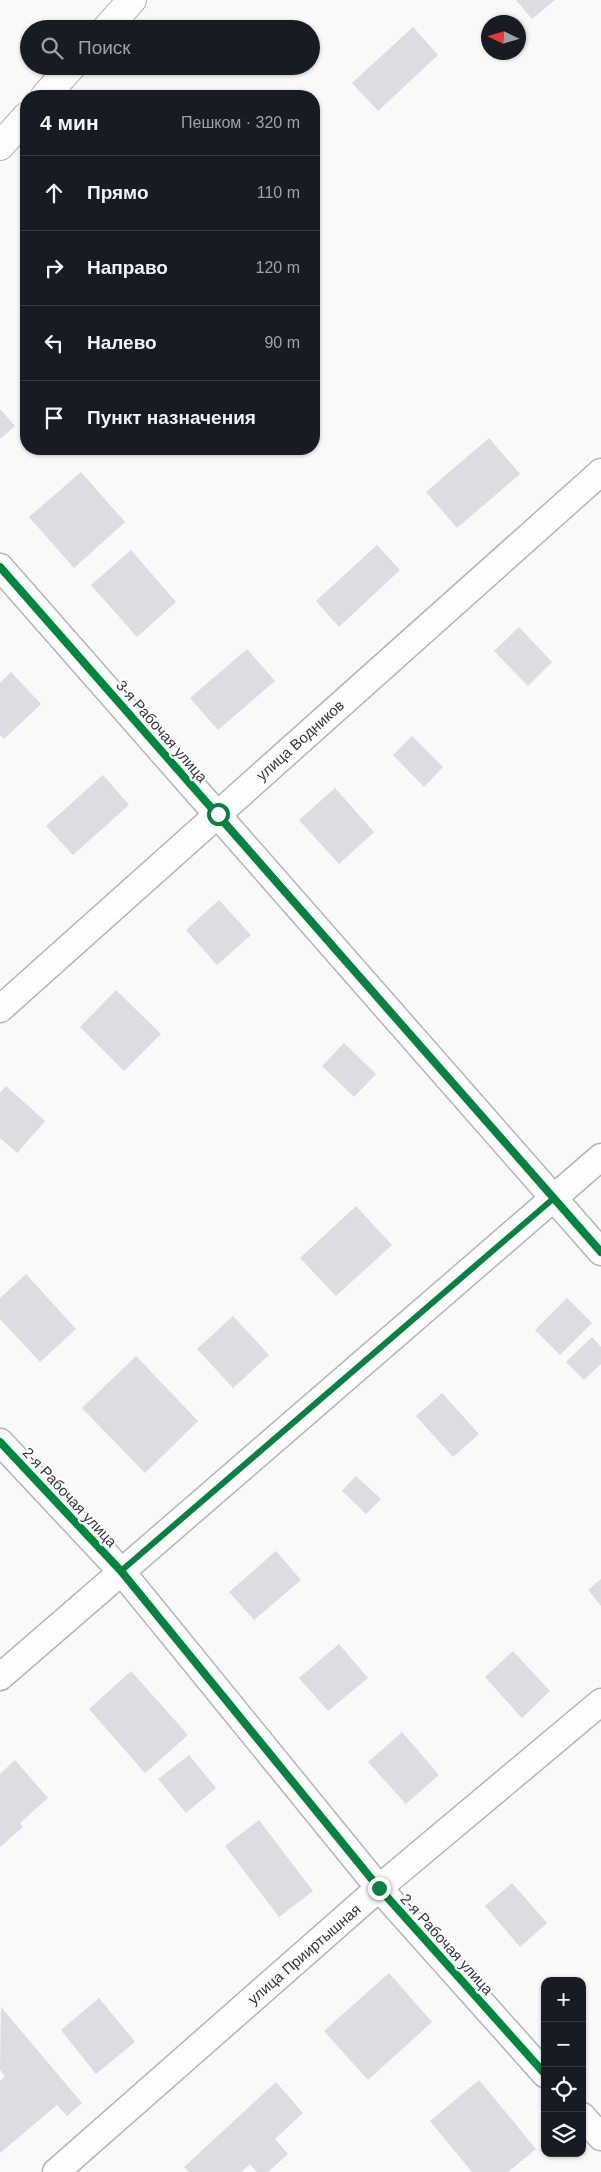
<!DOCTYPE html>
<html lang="ru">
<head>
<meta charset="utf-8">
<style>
  body { margin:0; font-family:Helvetica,sans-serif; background:#242831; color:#f1f3f6 }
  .controls { position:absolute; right:15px; bottom:15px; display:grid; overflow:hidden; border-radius:10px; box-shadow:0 1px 4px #0004 }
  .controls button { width:45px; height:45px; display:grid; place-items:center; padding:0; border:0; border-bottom:1px solid #363941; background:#171b24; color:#f1f3f6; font:25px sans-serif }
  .compass { position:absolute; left:481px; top:15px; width:45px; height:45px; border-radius:50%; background:#171b24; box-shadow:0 1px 4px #0004; rotate:274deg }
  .stop { position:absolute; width:15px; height:15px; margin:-11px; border:4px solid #0b8043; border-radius:50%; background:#fff }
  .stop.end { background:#0b8043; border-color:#fff; box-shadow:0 1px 5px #0008 }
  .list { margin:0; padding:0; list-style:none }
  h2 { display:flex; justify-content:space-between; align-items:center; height:65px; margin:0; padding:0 20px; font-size:21px }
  h2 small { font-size:16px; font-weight:400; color:#9ea1a6 }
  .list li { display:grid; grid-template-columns:32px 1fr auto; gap:15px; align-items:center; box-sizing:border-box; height:75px; padding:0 20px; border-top:1px solid #363941 }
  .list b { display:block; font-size:19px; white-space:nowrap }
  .list em { font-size:16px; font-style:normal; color:#9ea1a6 }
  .icon { flex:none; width:28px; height:28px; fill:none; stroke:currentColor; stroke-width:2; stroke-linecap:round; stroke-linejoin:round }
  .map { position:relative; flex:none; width:601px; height:2172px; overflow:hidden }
  .search { position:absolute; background:#171b24; box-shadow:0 1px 4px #0004; left:20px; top:20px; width:300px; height:55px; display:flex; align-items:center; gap:12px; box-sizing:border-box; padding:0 18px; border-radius:28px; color:#9ea1a6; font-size:19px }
  .panel { position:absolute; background:#171b24; box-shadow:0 1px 4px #0004; left:20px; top:90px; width:300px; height:365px; border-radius:20px }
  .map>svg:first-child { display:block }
</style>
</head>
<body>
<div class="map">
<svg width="601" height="2172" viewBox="0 0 601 2172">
  <rect width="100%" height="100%" fill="#f9f9f9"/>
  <g fill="#dcdce3">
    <path d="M516,0H555L532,19Z"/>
    <path d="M413,27L438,55L378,111L352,83Z"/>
    <path d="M0,409L15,426L0,439Z"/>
    <path d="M489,438L520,474L457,528L426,492Z"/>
    <path d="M81,472L125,522L74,568L29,517Z"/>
    <path d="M377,545L400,570L339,627L316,601Z"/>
    <path d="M131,550L176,602L137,637L91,585Z"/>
    <path d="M519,627L552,662L528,686L494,651Z"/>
    <path d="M247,649L275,681L218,730L190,698Z"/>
    <path d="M11,672L41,704L4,739L0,735V683Z"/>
    <path d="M412,736L443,767L424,787L393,755Z"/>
    <path d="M103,775L129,805L73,855L46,826Z"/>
    <path d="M335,788L374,832L339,864L299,820Z"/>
    <path d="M219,900L251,935L217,965L186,930Z"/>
    <path d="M116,990L161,1034L124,1071L80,1027Z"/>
    <path d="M344,1043L376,1074L354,1097L322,1066Z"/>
    <path d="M6,1086L45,1121L17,1153L0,1138V1093Z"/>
    <path d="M356,1206L392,1245L336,1296L300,1258Z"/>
    <path d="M26,1274L76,1329L40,1362L0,1319V1298Z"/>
    <path d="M567,1298L592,1323L560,1355L535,1330Z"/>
    <path d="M233,1316L269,1355L233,1388L197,1349Z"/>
    <path d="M592,1337L601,1347V1364L584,1380L566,1362Z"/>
    <path d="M136,1356L198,1421L145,1473L82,1408Z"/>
    <path d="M442,1393L479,1434L453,1457L416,1416Z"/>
    <path d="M356,1476L381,1499L366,1514L342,1491Z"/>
    <path d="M276,1551L301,1580L254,1620L229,1592Z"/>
    <path d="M601,1579V1606L588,1590Z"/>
    <path d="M339,1644L368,1678L328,1711L299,1678Z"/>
    <path d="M513,1651L550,1691L522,1718L485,1677Z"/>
    <path d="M131,1671L188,1735L145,1773L89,1709Z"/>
    <path d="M402,1732L439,1775L406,1804L368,1762Z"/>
    <path d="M189,1755L216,1788L186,1813L158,1779Z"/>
    <path d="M15,1760L48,1798L20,1823L23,1827L0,1847V1774Z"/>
    <path d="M259,1820L313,1891L279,1917L225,1846Z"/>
    <path d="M512,1883L547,1923L520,1947L485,1906Z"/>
    <path d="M389,1973L432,2022L368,2080L324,2031Z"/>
    <path d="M99,1998L135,2042L96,2074L61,2030Z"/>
    <path d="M1,2007L82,2103L67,2116L57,2105L0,2153V2081L5,2076L0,2070Z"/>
    <path d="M479,2080L536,2149L508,2172H472L430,2121Z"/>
    <path d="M276,2082L303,2113L275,2139L288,2154L268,2172H257L250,2164L241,2172H189L184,2167Z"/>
  </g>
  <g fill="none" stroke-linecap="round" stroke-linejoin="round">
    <g stroke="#b4b4ba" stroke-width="29">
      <g id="street">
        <path d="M0,567L601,1252"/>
        <path d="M0,1009L601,472"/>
        <path d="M0,1442L121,1571L379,1888L545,2074"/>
        <path d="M0,1677L601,1157"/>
        <path d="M582,2116L601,2137"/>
        <path d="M56,2172L379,1888L601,1702"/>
      </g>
    </g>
    <g stroke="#b4b4ba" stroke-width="30">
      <g id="secondary">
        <path d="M106,29L132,0"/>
        <path d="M45,96L72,66"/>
        <path d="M0,146L26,117"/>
      </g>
    </g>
    <use href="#street" stroke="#fefefe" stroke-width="26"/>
    <use href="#secondary" stroke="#fefefe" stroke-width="28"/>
    <g stroke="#fff" stroke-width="11">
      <g id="cycleway">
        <path d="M0,567L601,1252"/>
        <path d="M0,1442L121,1571L379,1888L545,2074"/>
      </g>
    </g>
    <use href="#cycleway" stroke="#00873e" stroke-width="8"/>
  </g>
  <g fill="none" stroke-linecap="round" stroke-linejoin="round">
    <path stroke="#0b8043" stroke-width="6" d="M218,814L554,1198L121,1571L379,1888"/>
  </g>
  <g text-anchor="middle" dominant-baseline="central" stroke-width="4.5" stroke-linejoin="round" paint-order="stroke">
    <g font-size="15" fill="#333541" stroke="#fff">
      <text transform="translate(162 731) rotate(49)">3-я Рабочая улица</text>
      <text transform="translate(300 740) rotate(-42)">улица Водников</text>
      <text transform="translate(70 1497) rotate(47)">2-я Рабочая улица</text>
      <text transform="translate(447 1944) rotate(48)">2-я Рабочая улица</text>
      <text transform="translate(304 1954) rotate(-41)">улица Прииртышная</text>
    </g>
  </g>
</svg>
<div class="controls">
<button>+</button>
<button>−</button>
<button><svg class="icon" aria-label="locate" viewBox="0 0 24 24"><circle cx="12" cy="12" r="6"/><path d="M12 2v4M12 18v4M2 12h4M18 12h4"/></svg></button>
<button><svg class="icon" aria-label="layers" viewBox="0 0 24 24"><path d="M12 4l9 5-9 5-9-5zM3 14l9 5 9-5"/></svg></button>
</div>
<svg class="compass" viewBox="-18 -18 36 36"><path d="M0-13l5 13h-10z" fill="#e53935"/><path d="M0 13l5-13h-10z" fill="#9ea1a6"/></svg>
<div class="stop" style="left:218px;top:814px"></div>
<div class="stop end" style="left:379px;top:1888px"></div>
<div class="search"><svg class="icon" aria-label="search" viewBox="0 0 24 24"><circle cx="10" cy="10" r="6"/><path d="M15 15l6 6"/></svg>Поиск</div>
<section class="panel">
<h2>4 мин<small>Пешком · 320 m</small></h2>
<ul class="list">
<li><svg class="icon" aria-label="ahead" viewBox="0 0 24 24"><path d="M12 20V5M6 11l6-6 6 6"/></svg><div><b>Прямо</b></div><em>110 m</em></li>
<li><svg class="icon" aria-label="right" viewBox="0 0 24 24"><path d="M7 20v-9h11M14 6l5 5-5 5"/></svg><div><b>Направо</b></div><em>120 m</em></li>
<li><svg class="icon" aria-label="left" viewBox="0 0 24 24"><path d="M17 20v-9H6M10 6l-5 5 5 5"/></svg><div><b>Налево</b></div><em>90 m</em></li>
<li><svg class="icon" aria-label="arrive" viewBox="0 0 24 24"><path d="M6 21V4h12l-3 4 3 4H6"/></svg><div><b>Пункт назначения</b></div></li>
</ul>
</section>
</div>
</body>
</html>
